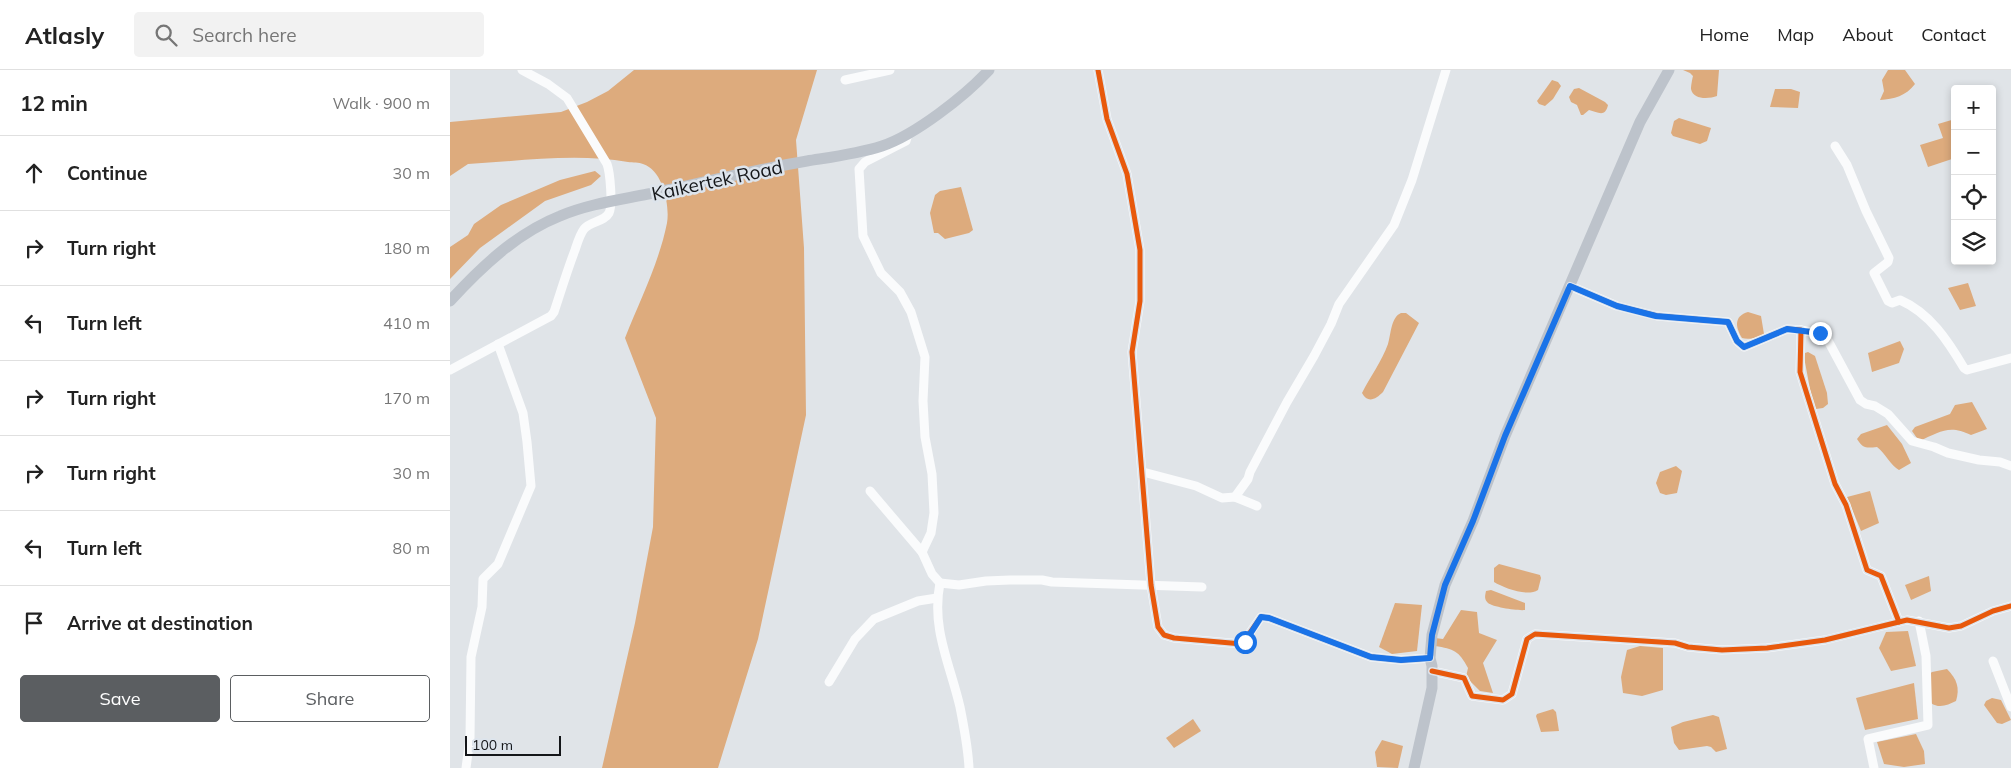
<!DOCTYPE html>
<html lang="en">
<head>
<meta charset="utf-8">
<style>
  body { margin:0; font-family:Mulish,sans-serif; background:#f2f2f2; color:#222 }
  .controls { position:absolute; right:15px; top:15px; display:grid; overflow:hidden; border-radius:5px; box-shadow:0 2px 8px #0003 }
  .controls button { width:45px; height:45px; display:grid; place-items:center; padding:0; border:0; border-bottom:1px solid #e0e0e0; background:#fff; color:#222; font:25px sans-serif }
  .scale { position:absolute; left:15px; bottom:12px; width:96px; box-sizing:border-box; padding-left:5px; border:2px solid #141619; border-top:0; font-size:14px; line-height:18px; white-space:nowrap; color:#141619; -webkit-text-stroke:4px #dde4ec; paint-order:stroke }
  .stop { position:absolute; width:15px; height:15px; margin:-11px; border:4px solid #1a73e8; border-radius:50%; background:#fff }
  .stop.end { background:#1a73e8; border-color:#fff; box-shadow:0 1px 5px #0008 }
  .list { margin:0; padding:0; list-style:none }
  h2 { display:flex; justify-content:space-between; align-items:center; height:65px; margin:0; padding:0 20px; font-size:21px }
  h2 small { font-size:16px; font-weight:400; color:#767676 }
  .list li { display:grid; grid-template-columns:32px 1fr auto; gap:15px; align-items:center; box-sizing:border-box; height:75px; padding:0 20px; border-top:1px solid #e0e0e0 }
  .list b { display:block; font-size:19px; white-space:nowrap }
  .list em { font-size:16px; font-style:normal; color:#767676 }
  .actions { display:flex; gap:10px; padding:15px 20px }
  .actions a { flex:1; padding:11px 0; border:1px solid #5b5e61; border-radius:5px; text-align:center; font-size:18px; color:#5b5e61 }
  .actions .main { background:#5b5e61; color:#fff }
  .icon { flex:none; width:28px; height:28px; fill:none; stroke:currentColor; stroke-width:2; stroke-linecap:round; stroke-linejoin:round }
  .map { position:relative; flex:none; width:1561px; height:698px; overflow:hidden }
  header { display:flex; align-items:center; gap:30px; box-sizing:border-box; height:70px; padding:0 25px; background:#fff; border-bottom:1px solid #e0e0e0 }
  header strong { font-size:24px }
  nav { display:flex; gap:28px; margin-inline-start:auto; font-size:18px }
  .search { width:350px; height:45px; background:#f2f2f2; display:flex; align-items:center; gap:12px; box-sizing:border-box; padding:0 18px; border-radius:5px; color:#767676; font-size:19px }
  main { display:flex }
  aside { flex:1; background:#fff }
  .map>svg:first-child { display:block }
</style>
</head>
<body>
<header>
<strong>Atlasly</strong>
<div class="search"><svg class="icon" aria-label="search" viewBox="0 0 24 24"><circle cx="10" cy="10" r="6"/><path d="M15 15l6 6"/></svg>Search here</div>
<nav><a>Home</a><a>Map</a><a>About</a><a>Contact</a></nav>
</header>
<main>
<aside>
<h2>12 min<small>Walk · 900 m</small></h2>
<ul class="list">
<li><svg class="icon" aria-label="ahead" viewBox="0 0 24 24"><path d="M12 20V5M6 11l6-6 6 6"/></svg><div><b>Continue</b></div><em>30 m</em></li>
<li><svg class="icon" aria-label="right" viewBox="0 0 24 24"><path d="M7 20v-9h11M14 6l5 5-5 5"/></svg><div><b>Turn right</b></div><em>180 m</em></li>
<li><svg class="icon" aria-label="left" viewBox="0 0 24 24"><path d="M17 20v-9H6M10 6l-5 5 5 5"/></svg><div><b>Turn left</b></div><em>410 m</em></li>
<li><svg class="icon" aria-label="right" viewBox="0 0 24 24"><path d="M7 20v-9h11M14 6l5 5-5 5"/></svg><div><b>Turn right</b></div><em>170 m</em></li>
<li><svg class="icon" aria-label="right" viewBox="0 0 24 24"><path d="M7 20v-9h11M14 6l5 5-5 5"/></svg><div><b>Turn right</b></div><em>30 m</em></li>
<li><svg class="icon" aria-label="left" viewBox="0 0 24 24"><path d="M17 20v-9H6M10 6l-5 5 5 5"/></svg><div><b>Turn left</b></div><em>80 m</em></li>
<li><svg class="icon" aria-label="arrive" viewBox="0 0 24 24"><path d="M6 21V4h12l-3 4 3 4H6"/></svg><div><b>Arrive at destination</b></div></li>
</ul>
<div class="actions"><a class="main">Save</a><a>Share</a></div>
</aside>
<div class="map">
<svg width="1561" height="698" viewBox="0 0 1561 698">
  <rect width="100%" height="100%" fill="#e0e4e8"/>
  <g fill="#ddab7d">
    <path d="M184,0H367L346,70L354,178L356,345L308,569L268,698H152L185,553L203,457L206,348L175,268C190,230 209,193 217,153C220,136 213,100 193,94C189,92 183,93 178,92C126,83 71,91 18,94L0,106V52L111,42L137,32L158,21Z"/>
    <path d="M1233,0H1269L1267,26C1259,29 1243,30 1241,19C1241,16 1242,10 1243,6L1240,3Z"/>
    <path d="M1438,0H1455L1465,14C1456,26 1444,29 1430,30L1434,21L1432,10Z"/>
    <path d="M1102,10L1108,12L1111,16L1103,29L1095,36L1089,34L1087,31Z"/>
    <path d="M1129,18L1155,32L1158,35C1155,48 1148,42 1139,40L1133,45H1131L1127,35L1121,32L1119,27L1124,19Z"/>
    <path d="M1325,19H1341L1350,22L1348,38L1320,37Z"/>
    <path d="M1229,48L1261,58L1257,71L1250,74L1223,66L1221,63L1224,51Z"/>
    <path d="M1505,49V88L1478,97L1470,75L1493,68L1488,54Z"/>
    <path d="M145,101L151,106L141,115L95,131L30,178L0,209V177L18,165L24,154L51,135L110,110Z"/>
    <path d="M511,117L523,160L519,163L495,169L488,163H484L480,143L485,125L490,121Z"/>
    <path d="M1518,213L1526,236L1510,240L1498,218Z"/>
    <path d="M1298,242L1311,246L1314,264C1309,268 1298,270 1292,268C1285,257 1284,246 1298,242Z"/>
    <path d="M951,243H956L969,253L933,322C926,329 918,334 912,323C920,307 932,291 938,274C941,264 941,247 951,243Z"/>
    <path d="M1450,271L1454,279L1449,293L1422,302L1418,283Z"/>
    <path d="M1358,282L1365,286L1377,323L1378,334L1373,338L1366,339L1363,335L1354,287L1355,283Z"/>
    <path d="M1522,332L1537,359L1521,365C1499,354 1490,362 1469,371L1462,361L1465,357L1500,344L1505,335Z"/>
    <path d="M1437,355L1452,374L1461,393L1449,400C1441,396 1435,383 1427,377C1417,378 1413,379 1407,369L1411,364Z"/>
    <path d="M1226,396L1232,401L1227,423L1216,425L1210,423L1206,413L1210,402Z"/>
    <path d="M1420,421L1429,453L1411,461L1397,427Z"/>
    <path d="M1049,494L1090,505L1091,508L1088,520C1077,527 1054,518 1044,512V498Z"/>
    <path d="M1479,506L1481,521L1461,530L1455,515Z"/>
    <path d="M1041,520L1075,533V540C1068,541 1043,537 1038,533C1034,529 1035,526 1036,521Z"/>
    <path d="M945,533L972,535L967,581L942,584L929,577Z"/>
    <path d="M1011,540L1027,542L1029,563L1047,570L1033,593L1043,623L1030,621L1016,607L1018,598C1009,581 1004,579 985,576V568L993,569Z"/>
    <path d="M1458,561L1466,596L1441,601L1429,578L1436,562Z"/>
    <path d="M1190,576L1213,578V620L1192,626L1173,623L1171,607L1177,580Z"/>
    <path d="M1497,599C1507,609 1510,618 1506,631C1498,635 1489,639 1481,633L1477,606L1482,602Z"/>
    <path d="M1464,613L1468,649L1415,660L1406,628Z"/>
    <path d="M1542,628L1551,630L1561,650L1552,654L1547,653L1534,635L1536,631Z"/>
    <path d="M1103,639L1106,642L1109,661L1091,662L1086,646L1087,644Z"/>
    <path d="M1263,645L1269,647L1277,679L1266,682L1261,677L1257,676L1229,680L1224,673L1221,657L1233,652Z"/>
    <path d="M743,649L751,661L724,678L716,668Z"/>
    <path d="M1466,664L1474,681L1475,694L1454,697L1434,694L1427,672Z"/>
    <path d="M932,670L953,676L948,698L927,697L925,682Z"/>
  </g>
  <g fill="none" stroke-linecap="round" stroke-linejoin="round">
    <g stroke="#fafbfc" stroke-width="9">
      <path d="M648,0L657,49L677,104L690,180V231L682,282L701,515L708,557L714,565L724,568L792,574L811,547L819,548L921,587L951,590L980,588"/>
      <path d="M395,10L440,0"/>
      <path d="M458,64L456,71L415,92L409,99L413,166L431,203L450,222L461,242L475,287L473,331L475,367L482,404L484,443L481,463L472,482L482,504L490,513"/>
      <path d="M1385,76L1397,95L1416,141L1439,188L1438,192L1424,203L1438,231L1442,233L1450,230C1480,243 1498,271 1514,298L1517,300L1561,288"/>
      <path d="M1120,216L1167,236L1207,246L1278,252L1287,271L1294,277L1337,259L1351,260L1350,302L1385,414L1396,435L1417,500L1431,506L1449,552"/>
      <path d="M1351,260L1375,265L1410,330L1416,334L1425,336L1438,344L1462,371L1484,377L1498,383L1529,390L1550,392L1561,396"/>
      <path d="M0,300L101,246L104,242C111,221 117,201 125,180C127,174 130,164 134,159C141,151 154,152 159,143C163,135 160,102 157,94L117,28L98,14L72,0"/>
      <path d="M693,402L746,416L772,428L785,427"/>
      <path d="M420,421L472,482"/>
      <path d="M807,436L785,427L798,409L800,402L837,332L864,286L881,254L889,234L944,155L962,110L996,0"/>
      <path d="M1543,591L1561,637"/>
      <path d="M982,601L1014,608L1022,626L1053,630L1062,624L1077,569L1085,564L1225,573L1238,577L1272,580L1317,578L1375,570L1457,550L1499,558L1511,556L1543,541L1561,536"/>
      <path d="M379,612L405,569L424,549L468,531L487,528"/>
      <path d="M16,698L20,668L21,587L32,537L33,509L48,494L81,416L77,372L73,343L48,274"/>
      <path d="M519,698C518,678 514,657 510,637C500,594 481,558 490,513L509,515L536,511L560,510H592L602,512L752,517"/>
      <path d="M1424,698L1418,669L1478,655L1476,586L1469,551"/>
    </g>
    <g stroke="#bdc3cb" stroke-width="11">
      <path d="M0,231C31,197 67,163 110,146C138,134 169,130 198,124C251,113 304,100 357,91C382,87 407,84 432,76C465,65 515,26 539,0"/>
      <path d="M964,698L982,618V596L980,588L982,565L995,515L1023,451L1055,366L1159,124L1190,52L1219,0"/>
    </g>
    <g stroke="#dde4ec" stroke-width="8">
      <g id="cycleway">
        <path d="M648,0L657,49L677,104L690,180V231L682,282L701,515L708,557L714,565L724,568L792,574L811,547L819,548L921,587L951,590L980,588"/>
        <path d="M1120,216L1167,236L1207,246L1278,252L1287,271L1294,277L1337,259L1351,260L1350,302L1385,414L1396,435L1417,500L1431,506L1449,552"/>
        <path d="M982,601L1014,608L1022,626L1053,630L1062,624L1077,569L1085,564L1225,573L1238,577L1272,580L1317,578L1375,570L1457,550L1499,558L1511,556L1543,541L1561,536"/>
      </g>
    </g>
    <use href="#cycleway" stroke="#e8590c" stroke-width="5"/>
  </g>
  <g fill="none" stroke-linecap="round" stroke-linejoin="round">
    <path stroke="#1a73e8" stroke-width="6" d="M795,572L811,547L819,548L921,587L951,590L980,588L982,565L995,515L1023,451L1055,366L1120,216L1167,236L1206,246L1278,252L1287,271L1294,277L1337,259L1370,263"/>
  </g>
  <g text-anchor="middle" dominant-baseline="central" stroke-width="5" stroke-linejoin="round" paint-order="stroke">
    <g font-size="19" fill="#141619" stroke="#dde4ec">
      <text transform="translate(267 110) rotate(-12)">Kaikertek Road</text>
    </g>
  </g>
</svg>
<div class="controls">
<button>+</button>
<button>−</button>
<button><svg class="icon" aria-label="locate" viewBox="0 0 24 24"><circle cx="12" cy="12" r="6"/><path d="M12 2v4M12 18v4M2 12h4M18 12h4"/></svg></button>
<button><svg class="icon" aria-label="layers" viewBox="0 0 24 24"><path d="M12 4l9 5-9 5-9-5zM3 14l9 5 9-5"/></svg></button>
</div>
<div class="scale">100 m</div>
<div class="stop" style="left:795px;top:572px"></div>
<div class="stop end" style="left:1370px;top:263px"></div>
</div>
</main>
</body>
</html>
